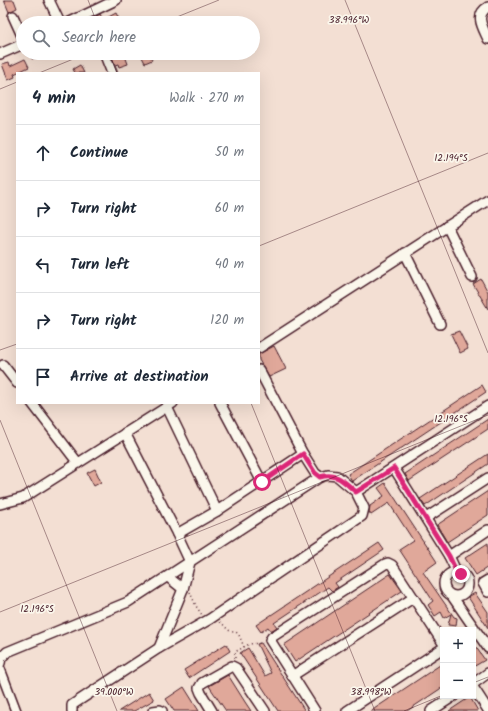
<!DOCTYPE html>
<html lang="en">
<head>
<meta charset="utf-8">
<style>
  body { margin:0; font-family:Kalam,sans-serif; background:#f6f6f7; color:#1f2937 }
  .controls { position:absolute; right:12px; bottom:12px; display:grid; overflow:hidden; border-radius:0px; box-shadow:0 4px 16px #0002 }
  .controls button { width:36px; height:36px; display:grid; place-items:center; padding:0; border:0; border-bottom:1px solid #e0e1e3; background:#fff; color:#1f2937; font:20px sans-serif }
  .stop { position:absolute; width:12px; height:12px; margin:-9px; border:3px solid #db2777; border-radius:50%; background:#fff }
  .stop.end { background:#db2777; border-color:#fff; box-shadow:0 1px 4px #0008 }
  .list { margin:0; padding:0; list-style:none }
  h2 { display:flex; justify-content:space-between; align-items:center; height:52px; margin:0; padding:0 16px; font-size:17px }
  h2 small { font-size:13px; font-weight:400; color:#747a83 }
  .list li { display:grid; grid-template-columns:26px 1fr auto; gap:12px; align-items:center; box-sizing:border-box; height:56px; padding:0 16px; border-top:1px solid #e0e1e3 }
  .list b { display:block; font-size:15px; white-space:nowrap }
  .list em { font-size:13px; font-style:normal; color:#747a83 }
  .icon { flex:none; width:22px; height:22px; fill:none; stroke:currentColor; stroke-width:2; stroke-linecap:round; stroke-linejoin:round }
  .map { position:relative; flex:none; width:488px; height:711px; overflow:hidden }
  .search { position:absolute; background:#fff; box-shadow:0 4px 16px #0002; left:16px; top:16px; width:244px; height:44px; display:flex; align-items:center; gap:10px; box-sizing:border-box; padding:0 14px; border-radius:22px; color:#747a83; font-size:15px }
  .panel { position:absolute; background:#fff; box-shadow:0 4px 16px #0002; left:16px; top:72px; width:244px; height:332px; border-radius:0px }
  .map>svg:first-child { display:block }
</style>
</head>
<body>
<div class="map">
<svg width="488" height="711" viewBox="0 0 488 711">
  <rect width="100%" height="100%" fill="#f3dfd3"/>
  <filter id="ink" filterUnits="userSpaceOnUse"><feTurbulence type="fractalNoise" baseFrequency=".025" numOctaves="2"/><feDisplacementMap in="SourceGraphic" scale="8" xChannelSelector="R" yChannelSelector="G"/><feConvolveMatrix kernelMatrix="1 2 1 2 8 2 1 2 1" color-interpolation-filters="sRGB"/></filter>
  <g filter="url(#ink)">
    <g fill="#e0a89a" stroke="#4a1f2b">
      <path d="M4,0H14L17,8L9,12Z"/>
      <path d="M116,13L121,23H96L94,18L100,14L103,20Z"/>
      <path d="M30,53H48V54L32,59Z"/>
      <path d="M117,53H124L128,64L119,67L118,64L115,65L111,55Z"/>
      <path d="M140,53H149L152,60L145,63Z"/>
      <path d="M25,59L29,67L14,74L15,77L8,80L2,64L9,62L10,66Z"/>
      <path d="M80,65L84,73H75L73,69Z"/>
      <path d="M481,279L488,292V309L473,284Z"/>
      <path d="M459,331L468,349L460,353L451,334Z"/>
      <path d="M274,346L286,369L269,377L259,360V354Z"/>
      <path d="M482,385L486,392L352,481L348,474Z"/>
      <path d="M488,419V429L409,481L405,474Z"/>
      <path d="M488,454V464L425,506L420,499Z"/>
      <path d="M95,469L101,482L94,486L87,473Z"/>
      <path d="M385,483L437,562L423,572L454,617L457,618L456,626L448,625L451,614L444,618L441,612L435,616L428,605L433,601L399,549L413,540L389,503L371,515L369,512L370,506L384,496L378,488Z"/>
      <path d="M488,491V515L447,542L437,525Z"/>
      <path d="M379,543L384,550L335,583L338,587L332,591L328,587L274,623L277,627L271,631L268,627L261,632L256,625Z"/>
      <path d="M488,543V567L476,575L465,558Z"/>
      <path d="M390,574L402,591L295,662L284,645Z"/>
      <path d="M475,593L488,612V628L468,597Z"/>
      <path d="M261,643L305,711H278L240,653L248,648L265,676L271,673L257,644Z"/>
      <path d="M473,643L485,660L473,667Z"/>
      <path d="M226,644L230,651L189,678L184,670Z"/>
      <path d="M443,663V687L407,711H371Z"/>
      <path d="M228,675L245,702L251,711H226L209,686Z"/>
      <path d="M184,687L199,711H174L166,699Z"/>
      <path d="M149,692L154,700L134,711H119Z"/>
      <path d="M470,697L478,711H449Z"/>
    </g>
    <g fill="none" stroke-linecap="round" stroke-linejoin="round">
      <g stroke="#4a1f2b" stroke-width="12">
        <g id="minor">
          <path d="M49,0L60,23"/>
          <path d="M488,7C474,15 483,28 488,39"/>
          <path d="M13,16L23,38"/>
          <path d="M68,23L116,0"/>
          <path d="M104,53L112,73"/>
          <path d="M0,54L23,44"/>
          <path d="M447,226L472,277"/>
          <path d="M405,253L440,324"/>
          <path d="M259,348L488,200"/>
          <path d="M3,365L17,383"/>
          <path d="M32,403L78,463"/>
          <path d="M220,403L262,482"/>
          <path d="M167,407L217,511"/>
          <path d="M125,433L177,534L217,511L303,454L259,370"/>
          <path d="M394,468L449,556L457,573"/>
          <path d="M356,492L488,406"/>
          <path d="M0,504L23,498L173,403"/>
          <path d="M426,518L488,478"/>
          <path d="M449,556L488,530"/>
          <circle cx="456" cy="584" r="12"/>
          <path d="M168,577L183,589"/>
          <path d="M488,580L483,583L488,592"/>
          <path d="M452,596L488,648"/>
          <path d="M159,648L183,589L190,562L177,534"/>
          <path d="M0,663L1,658L7,652L128,602L320,477"/>
          <path d="M0,669L16,711"/>
          <path d="M292,676L413,598"/>
          <path d="M473,684L488,673"/>
          <path d="M473,687L488,710"/>
          <path d="M72,711V705L159,648L210,619L362,516L364,508L356,492L337,476L328,475L320,477L315,473L303,454"/>
          <path d="M153,711L160,710L162,711"/>
          <path d="M212,711L201,693L199,688L202,683L232,666L236,668L265,711"/>
          <path d="M315,711L270,640L272,637L385,564L388,563L392,565L443,643"/>
          <path d="M347,711L443,648"/>
          <path d="M431,711L454,696"/>
        </g>
      </g>
      <g stroke="#4a1f2b" stroke-width="1.5" stroke-dasharray="1 3" stroke-linecap="butt">
        <path d="M190,592L196,606L202,615"/>
        <path d="M220,622C226,626 228,633 236,632L239,635L244,647"/>
        <path d="M235,658V652L249,644L263,643"/>
      </g>
      <use href="#minor" stroke="#fbf7ec" stroke-width="9"/>
    </g>
  </g>
  <g fill="none" stroke-linecap="round" stroke-linejoin="round" filter="url(#ink)">
    <path stroke="#db2777" stroke-width="5" d="M262,482L303,454L315,473L320,477C337,472 344,482 356,492L394,468L449,556L457,573L461,574"/>
  </g>
  <path fill="none" stroke="#4a1f2b" stroke-width="1" stroke-opacity="0.45" d="M88,0L97,23M345,0L488,353M162,23L219,0M109,53L117,73M39,73L88,53M0,89L17,82M259,246L488,153M0,350L17,344M251,403L375,711M0,420L117,711M0,612L488,415M473,683L488,677M404,711L443,695"/>
  <g font-size="10" text-anchor="middle" fill="#4a1f2b" stroke="#fbf7ec" stroke-width="3.5" stroke-linejoin="round" paint-order="stroke">
    <text x="349" y="23">38.996°W</text>
    <text x="451" y="161">12.194°S</text>
    <text x="451" y="422">12.196°S</text>
    <text x="37" y="612">12.196°S</text>
    <text x="114" y="695">39.000°W</text>
    <text x="371" y="695">38.998°W</text>
  </g>
</svg>
<div class="controls">
<button>+</button>
<button>−</button>
</div>
<div class="stop" style="left:262px;top:482px"></div>
<div class="stop end" style="left:461px;top:574px"></div>
<div class="search"><svg class="icon" aria-label="search" viewBox="0 0 24 24"><circle cx="10" cy="10" r="6"/><path d="M15 15l6 6"/></svg>Search here</div>
<section class="panel">
<h2>4 min<small>Walk · 270 m</small></h2>
<ul class="list">
<li><svg class="icon" aria-label="ahead" viewBox="0 0 24 24"><path d="M12 20V5M6 11l6-6 6 6"/></svg><div><b>Continue</b></div><em>50 m</em></li>
<li><svg class="icon" aria-label="right" viewBox="0 0 24 24"><path d="M7 20v-9h11M14 6l5 5-5 5"/></svg><div><b>Turn right</b></div><em>60 m</em></li>
<li><svg class="icon" aria-label="left" viewBox="0 0 24 24"><path d="M17 20v-9H6M10 6l-5 5 5 5"/></svg><div><b>Turn left</b></div><em>40 m</em></li>
<li><svg class="icon" aria-label="right" viewBox="0 0 24 24"><path d="M7 20v-9h11M14 6l5 5-5 5"/></svg><div><b>Turn right</b></div><em>120 m</em></li>
<li><svg class="icon" aria-label="arrive" viewBox="0 0 24 24"><path d="M6 21V4h12l-3 4 3 4H6"/></svg><div><b>Arrive at destination</b></div></li>
</ul>
</section>
</div>
</body>
</html>
